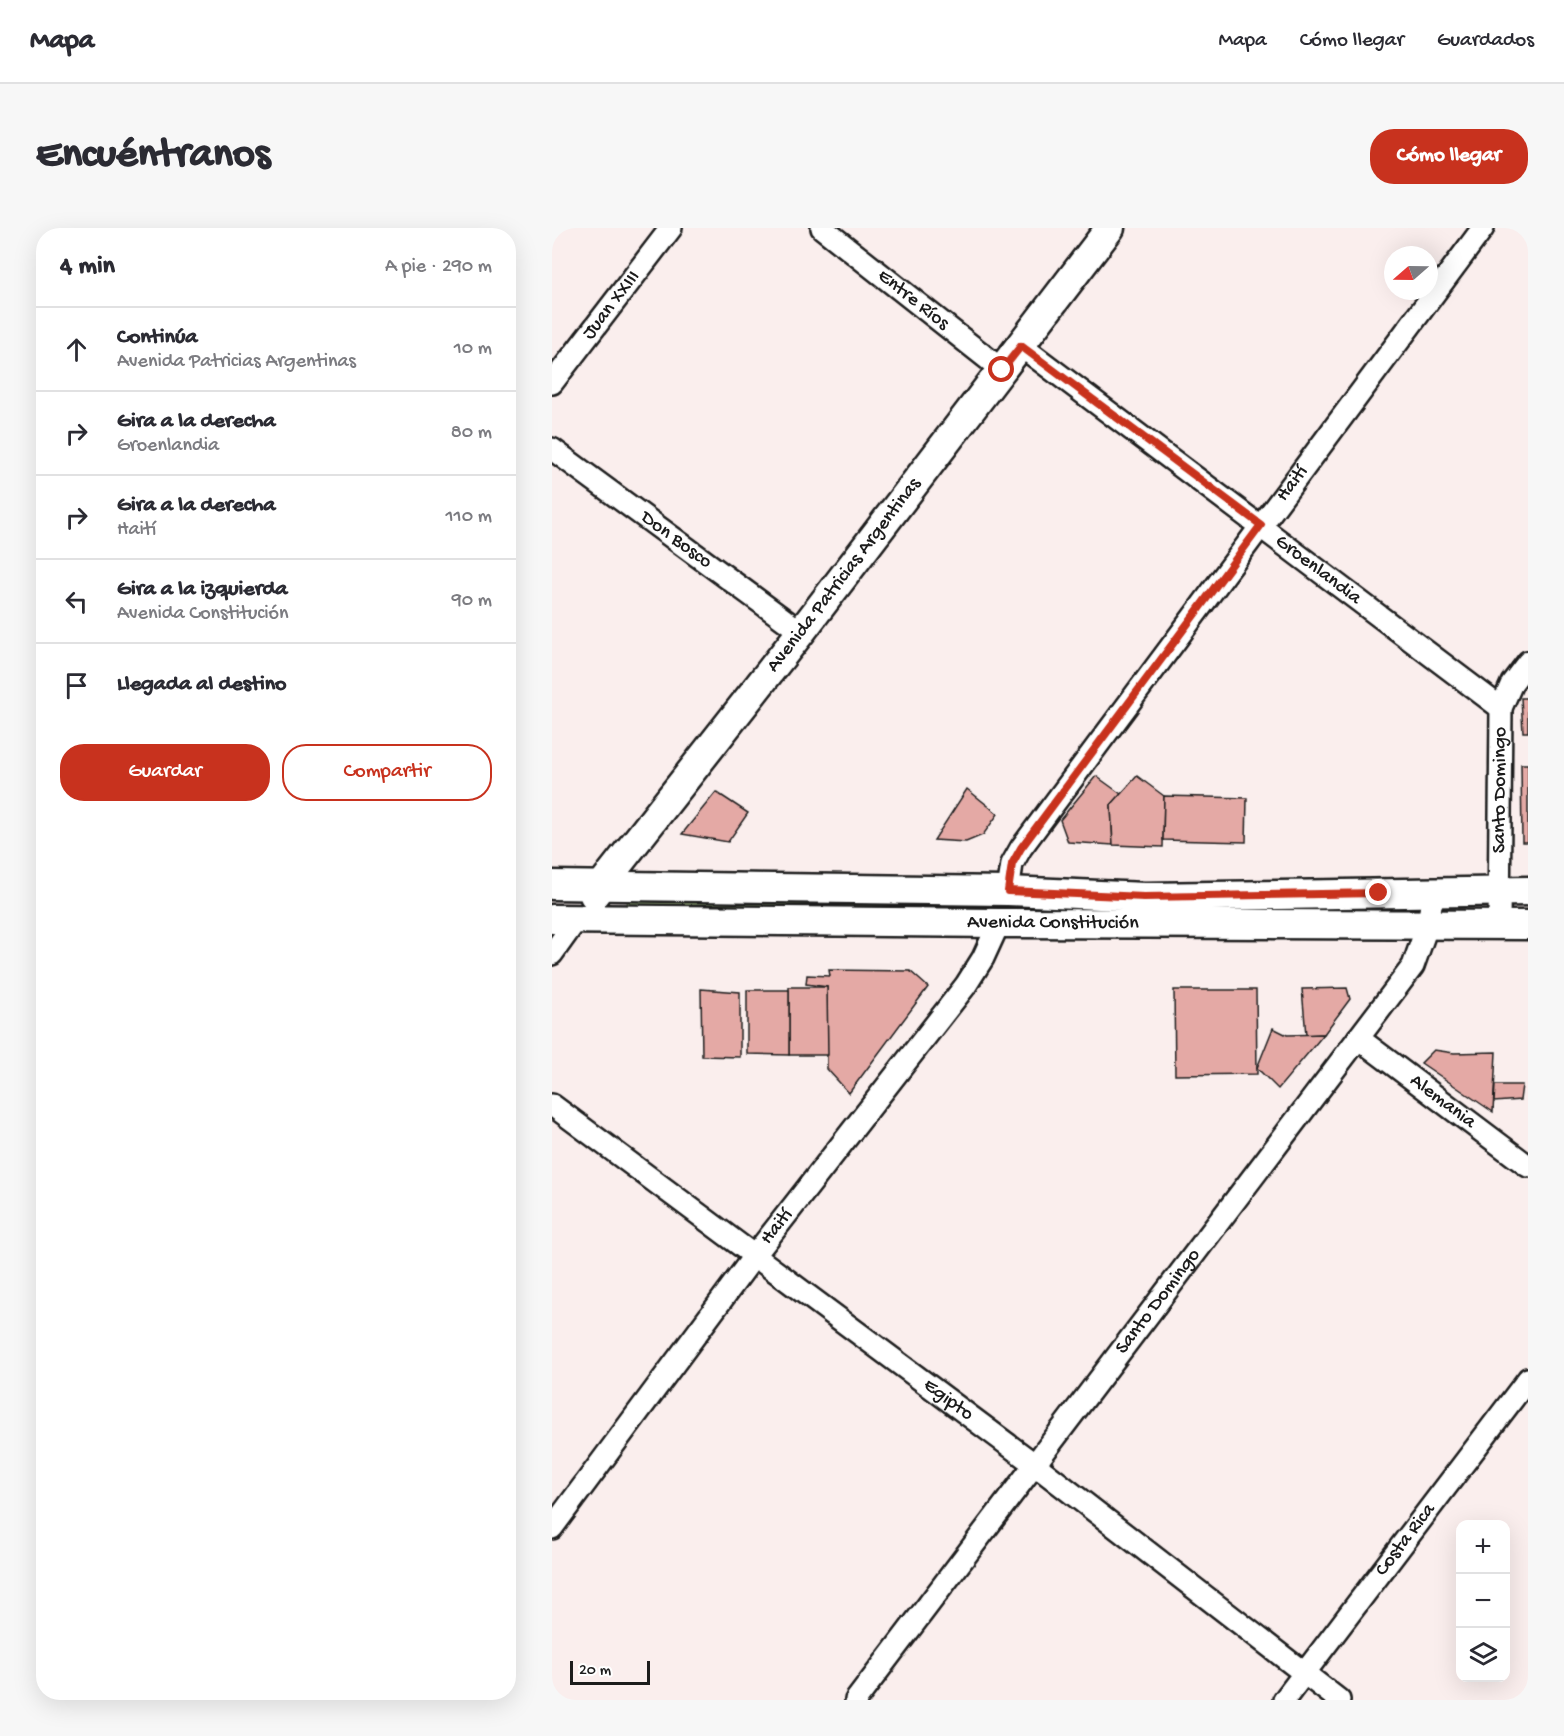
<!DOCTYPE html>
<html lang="es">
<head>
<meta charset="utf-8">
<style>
  body { margin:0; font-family:"Gochi Hand",sans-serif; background:#f7f7f7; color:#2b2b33 }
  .controls { position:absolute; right:18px; bottom:18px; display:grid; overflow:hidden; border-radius:12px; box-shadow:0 6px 24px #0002 }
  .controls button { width:54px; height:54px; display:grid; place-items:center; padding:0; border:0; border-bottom:2px solid #e1e1e2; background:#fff; color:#2b2b33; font:30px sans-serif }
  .compass { position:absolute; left:832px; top:18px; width:54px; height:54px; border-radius:50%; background:#fff; box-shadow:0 6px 24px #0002; rotate:250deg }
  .scale { position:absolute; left:18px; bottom:15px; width:80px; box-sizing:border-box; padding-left:6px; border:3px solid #1c1c1c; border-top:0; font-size:16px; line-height:21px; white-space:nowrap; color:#1c1c1c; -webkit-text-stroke:4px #fff; paint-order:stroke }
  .stop { position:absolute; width:18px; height:18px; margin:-14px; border:4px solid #c8321e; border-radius:50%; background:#fff }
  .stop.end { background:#c8321e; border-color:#fff; box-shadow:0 2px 6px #0008 }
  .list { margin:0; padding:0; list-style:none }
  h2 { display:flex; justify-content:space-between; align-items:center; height:78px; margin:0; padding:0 24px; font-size:26px }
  h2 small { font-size:20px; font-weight:400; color:#7c7c81 }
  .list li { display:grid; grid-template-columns:39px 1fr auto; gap:18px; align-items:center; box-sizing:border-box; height:84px; padding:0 24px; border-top:2px solid #e1e1e2 }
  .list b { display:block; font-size:22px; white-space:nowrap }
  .list p { margin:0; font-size:20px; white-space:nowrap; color:#7c7c81 }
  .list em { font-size:20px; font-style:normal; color:#7c7c81 }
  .actions { display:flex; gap:12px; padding:18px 24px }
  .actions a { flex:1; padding:14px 0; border:2px solid #c8321e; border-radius:24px; text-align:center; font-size:21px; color:#c8321e }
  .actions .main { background:#c8321e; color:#fff }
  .icon { flex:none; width:33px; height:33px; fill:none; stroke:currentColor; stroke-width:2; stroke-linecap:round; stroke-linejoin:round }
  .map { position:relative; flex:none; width:976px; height:1472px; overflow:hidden; border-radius:24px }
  header { display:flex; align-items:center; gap:36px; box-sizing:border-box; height:84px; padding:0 30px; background:#fff; border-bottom:2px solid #e1e1e2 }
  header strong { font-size:28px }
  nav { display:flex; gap:33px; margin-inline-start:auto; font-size:21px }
  .intro { display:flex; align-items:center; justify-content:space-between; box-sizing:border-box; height:144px; padding:0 36px }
  h1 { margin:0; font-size:42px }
  .button { padding:15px 27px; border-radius:24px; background:#c8321e; color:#fff; font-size:21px; font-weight:700 }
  main { display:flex; gap:36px; padding:0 36px }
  aside { flex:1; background:#fff; border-radius:24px; box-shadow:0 6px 24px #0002 }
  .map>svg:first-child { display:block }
</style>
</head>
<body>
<header>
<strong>Mapa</strong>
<nav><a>Mapa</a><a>Cómo llegar</a><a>Guardados</a></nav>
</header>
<div class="intro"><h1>Encuéntranos</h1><a class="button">Cómo llegar</a></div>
<main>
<aside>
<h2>4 min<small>A pie · 290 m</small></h2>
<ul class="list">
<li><svg class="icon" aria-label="ahead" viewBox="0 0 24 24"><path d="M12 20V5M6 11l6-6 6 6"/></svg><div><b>Continúa</b><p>Avenida Patricias Argentinas</p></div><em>10 m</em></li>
<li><svg class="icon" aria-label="right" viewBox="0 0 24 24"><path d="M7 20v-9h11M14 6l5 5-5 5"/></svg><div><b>Gira a la derecha</b><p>Groenlandia</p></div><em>80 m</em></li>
<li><svg class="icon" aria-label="right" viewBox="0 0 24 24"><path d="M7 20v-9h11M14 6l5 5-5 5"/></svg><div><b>Gira a la derecha</b><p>Haití</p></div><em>110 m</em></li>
<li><svg class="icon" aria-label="left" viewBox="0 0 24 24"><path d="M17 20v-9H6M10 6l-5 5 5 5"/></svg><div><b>Gira a la izquierda</b><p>Avenida Constitución</p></div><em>90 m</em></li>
<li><svg class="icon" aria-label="arrive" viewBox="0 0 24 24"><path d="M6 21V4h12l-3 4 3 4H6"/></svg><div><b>Llegada al destino</b></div></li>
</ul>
<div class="actions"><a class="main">Guardar</a><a>Compartir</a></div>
</aside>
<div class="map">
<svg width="976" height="1472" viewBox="0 0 976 1472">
  <rect width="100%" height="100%" fill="#faeeed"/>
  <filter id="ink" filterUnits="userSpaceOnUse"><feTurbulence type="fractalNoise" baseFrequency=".0167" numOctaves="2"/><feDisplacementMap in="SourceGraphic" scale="12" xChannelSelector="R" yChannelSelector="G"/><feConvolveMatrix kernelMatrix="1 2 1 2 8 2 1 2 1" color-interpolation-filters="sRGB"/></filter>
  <g filter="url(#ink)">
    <path fill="#bede97" stroke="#6d7d5a" stroke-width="1.5" d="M76,672L843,675L841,683L74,680Z"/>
    <g fill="#e4a9a5" stroke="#1c1c1c" stroke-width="1.5">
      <path d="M969,470H976V504H971Z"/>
      <path d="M969,536H976V614H970Z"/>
      <path d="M544,548L569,566L559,577L561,617L516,614L508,592Z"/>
      <path d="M585,548L612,568L611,619L561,617L559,577Z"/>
      <path d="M415,561L446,586L431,607L414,614L382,612Z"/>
      <path d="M164,564L196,585L176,614L130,606Z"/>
      <path d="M612,568L695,570L694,614L611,612Z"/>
      <path d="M277,742L358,743L376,759L297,865L275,841V759L254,756L255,747L278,748Z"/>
      <path d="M237,759H275L276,827H237Z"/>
      <path d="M795,760L798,771L772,806L754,807L750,761Z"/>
      <path d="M149,761L188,764V829L150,828Z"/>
      <path d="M195,762H237V827L195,826Z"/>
      <path d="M622,762H704L705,846L623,847Z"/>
      <path d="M721,800L735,807L772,806L726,861L705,840Z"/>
      <path d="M882,822L902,825L944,824L941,884L869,835Z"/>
      <path d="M943,857H970L968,872L942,874Z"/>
    </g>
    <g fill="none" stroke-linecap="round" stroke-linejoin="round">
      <g stroke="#1c1c1c" stroke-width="26">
        <g id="street">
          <path id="s1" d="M270,0L450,142"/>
          <path id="s2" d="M469,118L949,480"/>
          <path id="s3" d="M0,155L119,0"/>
          <path id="s4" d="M0,221L249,404"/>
          <path id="s5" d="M456,663L460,636L469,620L931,0"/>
          <path id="s6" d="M947,697L949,480L960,455L976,434"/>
          <path d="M0,726L25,691"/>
          <path id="s7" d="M806,810L976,938"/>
          <path id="s8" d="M0,877L482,1236L787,1472"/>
          <path id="s9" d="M0,1300L203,1027L414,757L431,730L447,695"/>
          <path id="s10" d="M304,1472L861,738L876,696L881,664"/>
          <path id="s11" d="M732,1472L976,1151"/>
        </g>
      </g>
      <g stroke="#1c1c1c" stroke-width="33">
        <g id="secondary">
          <path d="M0,657L456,663L593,669L976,663"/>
          <path id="s12" d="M42,667L249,404L558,0"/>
          <path id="s13" d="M0,691L447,695L976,697"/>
        </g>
      </g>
      <use href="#street" stroke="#fff" stroke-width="21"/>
      <use href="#secondary" stroke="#fff" stroke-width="28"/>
    </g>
  </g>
  <g fill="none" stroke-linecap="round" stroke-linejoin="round" filter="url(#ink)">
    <path stroke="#c8321e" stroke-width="8" d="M450,142L469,118L709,297L469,620L460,636L456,663L592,669L827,665"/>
  </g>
  <g text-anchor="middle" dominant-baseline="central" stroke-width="4.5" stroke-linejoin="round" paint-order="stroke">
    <g font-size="20" fill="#1c1c1c" stroke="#fff">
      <text stroke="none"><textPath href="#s1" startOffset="116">Entre Ríos</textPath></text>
      <text stroke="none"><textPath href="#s3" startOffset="98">Juan XXIII</textPath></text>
      <text stroke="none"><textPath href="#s5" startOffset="500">Haití</textPath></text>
      <text stroke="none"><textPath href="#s4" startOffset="154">Don Bosco</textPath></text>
      <text stroke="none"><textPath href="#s2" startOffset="372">Groenlandia</textPath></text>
      <text stroke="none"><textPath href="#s12" startOffset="406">Avenida Patricias Argentinas</textPath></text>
      <text stroke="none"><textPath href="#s6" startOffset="135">Santo Domingo</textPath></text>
      <text stroke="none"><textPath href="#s13" startOffset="501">Avenida Constitución</textPath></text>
      <text stroke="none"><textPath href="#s7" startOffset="106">Alemania</textPath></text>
      <text stroke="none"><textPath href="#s9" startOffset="376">Haití</textPath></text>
      <text stroke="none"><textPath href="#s10" startOffset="500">Santo Domingo</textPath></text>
      <text stroke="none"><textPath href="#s8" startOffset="494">Egipto</textPath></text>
      <text stroke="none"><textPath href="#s11" startOffset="201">Costa Rica</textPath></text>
    </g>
  </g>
</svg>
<div class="controls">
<button>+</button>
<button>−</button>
<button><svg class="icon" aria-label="layers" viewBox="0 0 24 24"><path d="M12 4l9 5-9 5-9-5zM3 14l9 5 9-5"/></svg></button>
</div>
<svg class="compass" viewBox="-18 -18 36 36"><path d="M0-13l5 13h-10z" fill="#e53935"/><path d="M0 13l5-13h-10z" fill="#7c7c81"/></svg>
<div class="scale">20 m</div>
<div class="stop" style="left:450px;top:142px"></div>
<div class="stop end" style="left:827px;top:665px"></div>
</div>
</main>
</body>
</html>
